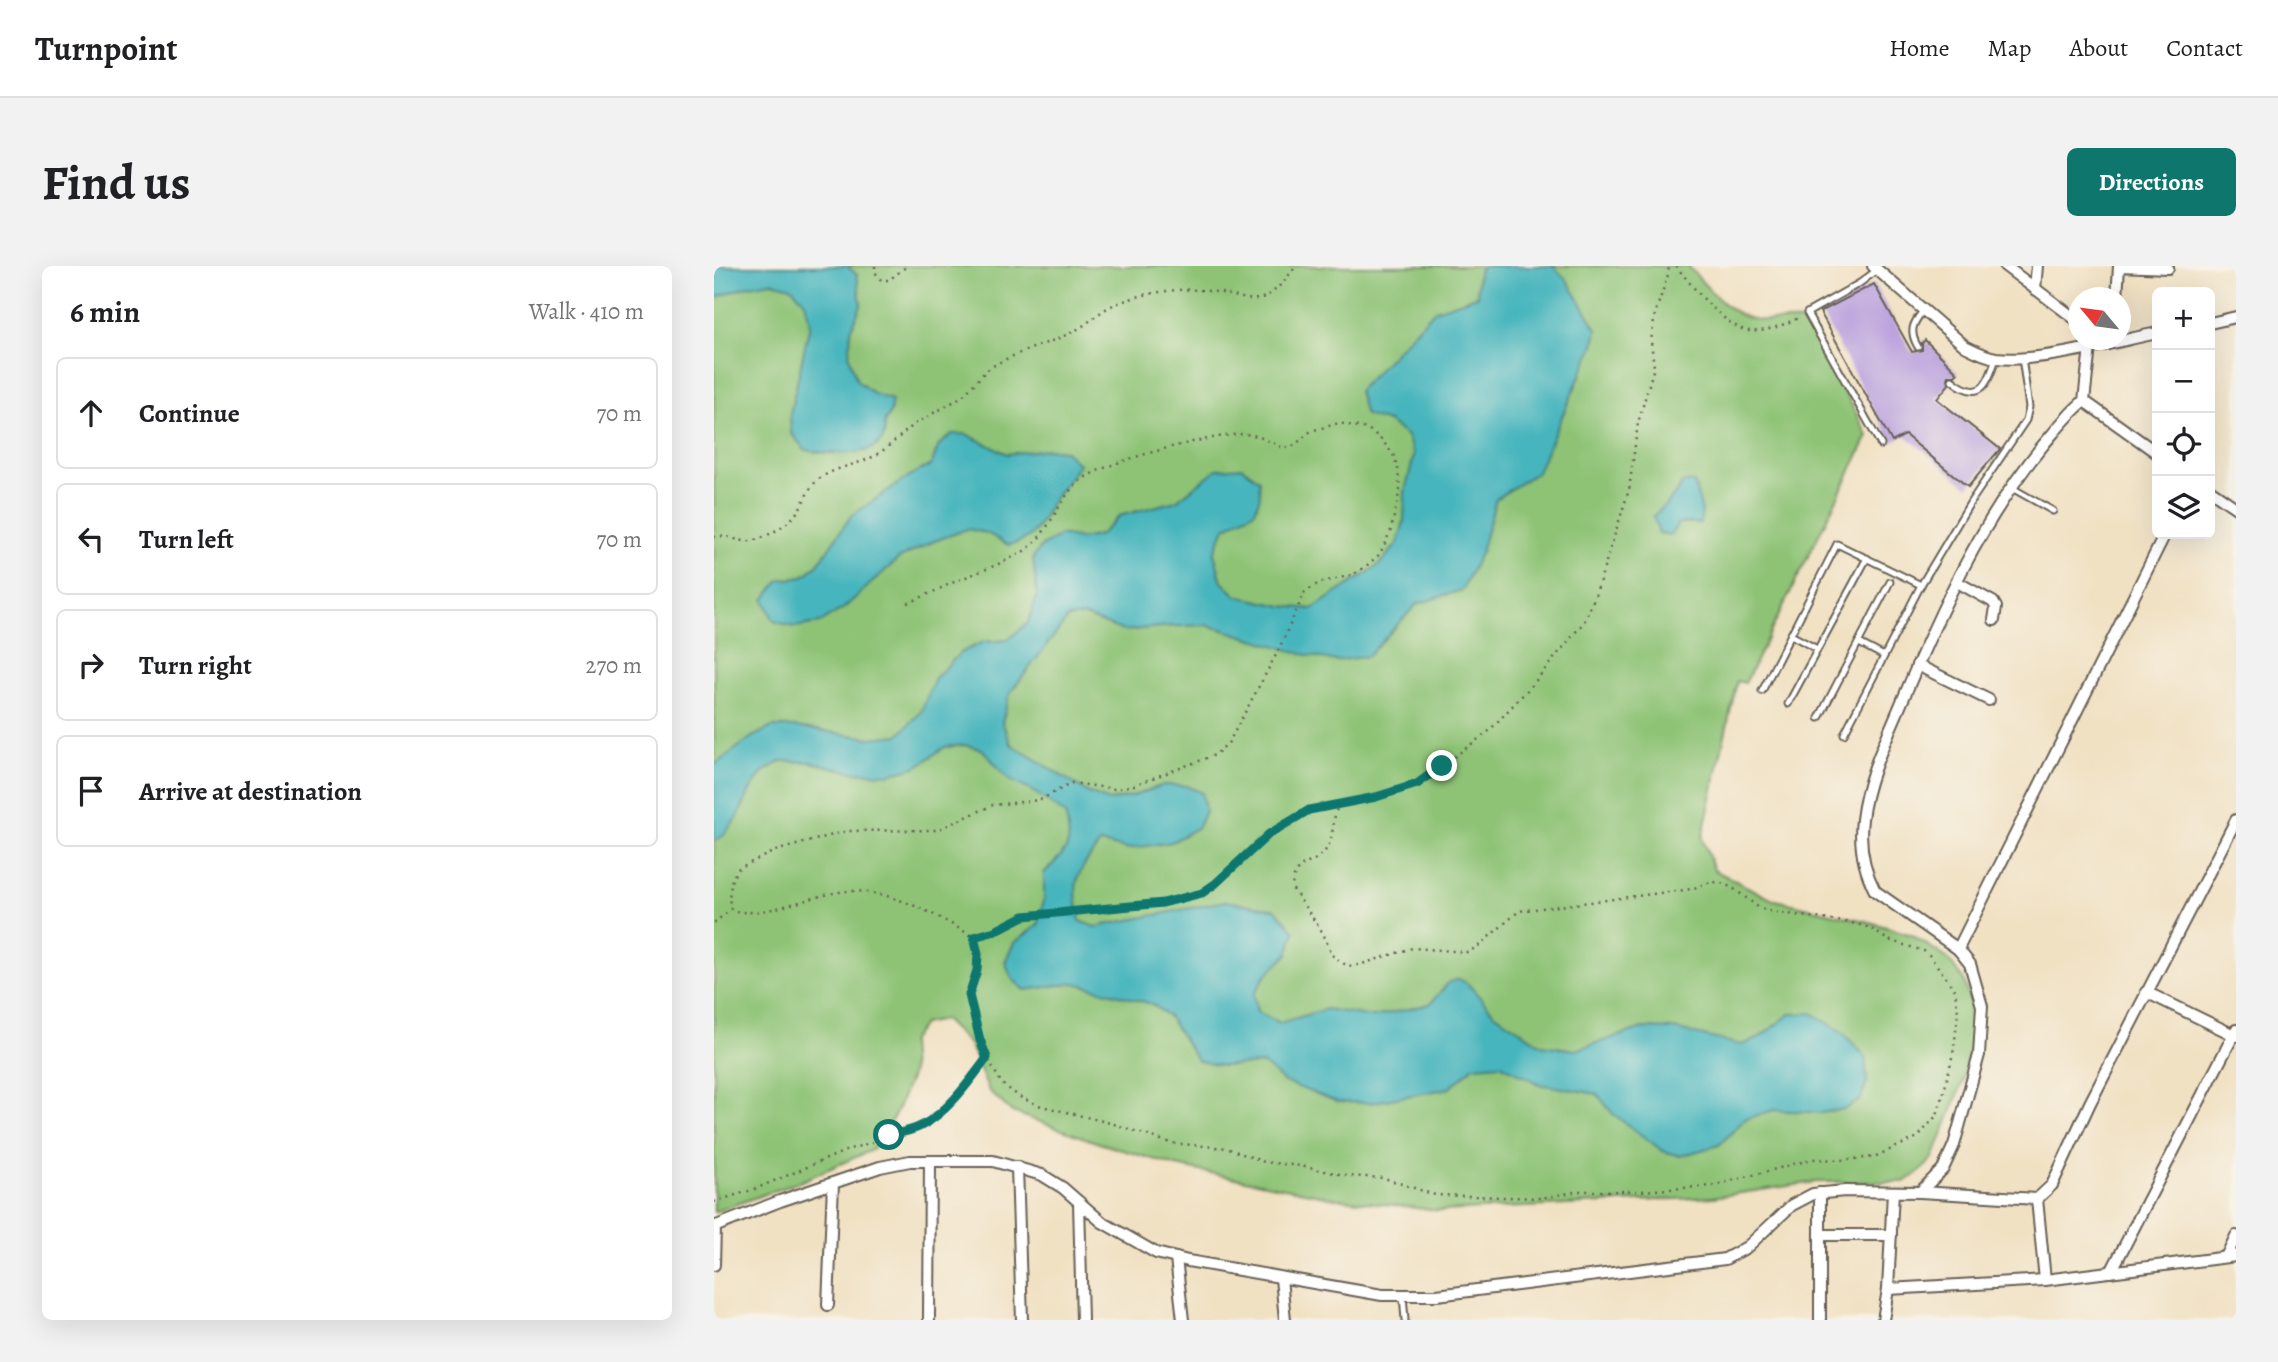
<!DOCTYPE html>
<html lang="en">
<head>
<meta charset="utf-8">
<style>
  body { margin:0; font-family:Alegreya,serif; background:#f2f2f2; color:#202124 }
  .controls { position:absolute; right:21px; top:21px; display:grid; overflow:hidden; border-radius:10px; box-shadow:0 7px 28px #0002 }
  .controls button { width:63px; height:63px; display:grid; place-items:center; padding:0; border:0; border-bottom:2px solid #e0e0e0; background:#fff; color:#202124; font:35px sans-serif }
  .compass { position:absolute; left:1354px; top:21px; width:63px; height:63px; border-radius:50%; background:#fff; box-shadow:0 7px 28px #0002; rotate:299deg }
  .stop { position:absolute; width:21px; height:21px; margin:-16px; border:5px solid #0f766e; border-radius:50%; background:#fff }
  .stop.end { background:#0f766e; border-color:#fff; box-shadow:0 2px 7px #0008 }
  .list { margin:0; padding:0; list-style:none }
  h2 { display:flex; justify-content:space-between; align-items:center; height:91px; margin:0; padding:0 28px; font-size:30px }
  h2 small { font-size:23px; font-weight:400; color:#757577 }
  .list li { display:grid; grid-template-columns:46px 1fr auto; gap:21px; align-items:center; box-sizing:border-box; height:112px; margin:0 14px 14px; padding:0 14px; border:2px solid #e0e0e0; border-radius:10px }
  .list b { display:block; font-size:26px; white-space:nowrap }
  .list em { font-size:23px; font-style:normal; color:#757577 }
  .icon { flex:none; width:38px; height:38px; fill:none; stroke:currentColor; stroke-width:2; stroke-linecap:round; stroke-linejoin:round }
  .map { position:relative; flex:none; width:1522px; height:1054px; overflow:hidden; border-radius:10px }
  header { display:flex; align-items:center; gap:42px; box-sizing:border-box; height:98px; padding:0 35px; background:#fff; border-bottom:2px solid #e0e0e0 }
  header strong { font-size:33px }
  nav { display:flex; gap:38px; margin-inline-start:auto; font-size:24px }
  .intro { display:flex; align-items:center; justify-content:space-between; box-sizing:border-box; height:168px; padding:0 42px }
  h1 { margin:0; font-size:49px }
  .button { padding:18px 32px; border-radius:10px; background:#0f766e; color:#fff; font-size:24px; font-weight:700 }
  main { display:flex; gap:42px; padding:0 42px }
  aside { flex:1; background:#fff; border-radius:10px; box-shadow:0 7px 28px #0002 }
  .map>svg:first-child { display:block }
</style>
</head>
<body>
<header>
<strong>Turnpoint</strong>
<nav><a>Home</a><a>Map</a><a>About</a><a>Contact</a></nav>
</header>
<div class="intro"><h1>Find us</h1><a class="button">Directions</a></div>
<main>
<aside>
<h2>6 min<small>Walk · 410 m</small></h2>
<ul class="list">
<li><svg class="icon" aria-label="ahead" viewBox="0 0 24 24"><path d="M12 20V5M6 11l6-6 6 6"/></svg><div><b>Continue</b></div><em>70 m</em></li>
<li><svg class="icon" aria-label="left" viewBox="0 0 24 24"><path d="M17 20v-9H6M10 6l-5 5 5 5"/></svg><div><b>Turn left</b></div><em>70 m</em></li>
<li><svg class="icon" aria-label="right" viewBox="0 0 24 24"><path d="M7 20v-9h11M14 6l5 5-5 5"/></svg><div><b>Turn right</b></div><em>270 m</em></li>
<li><svg class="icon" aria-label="arrive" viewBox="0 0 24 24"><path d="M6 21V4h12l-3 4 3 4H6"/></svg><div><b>Arrive at destination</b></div></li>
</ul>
</aside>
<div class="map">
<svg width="1522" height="1054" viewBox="0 0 1522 1054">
  <rect width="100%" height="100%" fill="#f7f3e8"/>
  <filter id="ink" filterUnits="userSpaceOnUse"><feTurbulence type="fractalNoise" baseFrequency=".0143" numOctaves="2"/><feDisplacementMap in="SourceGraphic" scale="14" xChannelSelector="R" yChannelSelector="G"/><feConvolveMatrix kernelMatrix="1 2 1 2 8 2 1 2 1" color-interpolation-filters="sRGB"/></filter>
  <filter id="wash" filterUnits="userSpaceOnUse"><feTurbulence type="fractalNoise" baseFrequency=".00686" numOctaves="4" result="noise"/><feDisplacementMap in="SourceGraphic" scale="28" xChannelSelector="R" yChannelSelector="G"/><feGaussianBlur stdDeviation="1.57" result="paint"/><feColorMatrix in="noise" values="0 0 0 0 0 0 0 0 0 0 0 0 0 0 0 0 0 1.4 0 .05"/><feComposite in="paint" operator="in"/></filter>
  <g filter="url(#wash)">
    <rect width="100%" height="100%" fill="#f1e1c3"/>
    <path fill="#8ec376" stroke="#557049" stroke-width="2" d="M0,0H974C990,17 1005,38 1027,49C1046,58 1072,54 1093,55L1154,170L1031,417L1023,415L988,573L1000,604L1057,633L1156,656L1198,669L1234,693L1250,715L1257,740V771L1249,816L1219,892L1207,905L1190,916H1102L999,931L853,939L727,945L620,932L462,900L385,877L298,846L275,825L255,778L230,754L209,758L196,776L198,807L182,847L158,884L85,916L0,946Z"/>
    <g fill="#46b5bd" stroke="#31686c" stroke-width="2">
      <path d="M0,0H133L143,9L147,39L137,64L135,90L143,115L160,128L178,134L176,147L170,157C178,196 114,188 91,184L77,167L76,148L96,58L91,36L77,21L58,16L34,20L0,32Z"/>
      <path d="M768,0H839L853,14L883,63L880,79L823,206L782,233L767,286L748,324L703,338L654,390L622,395L589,388L493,359L447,361L410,365L370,350L354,352L296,427L288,456L297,478L375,527L395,535L419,530L449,519L473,520L488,527L491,545L484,561L458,576L413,583L386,577C361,611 358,613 366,655L381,661L511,635L561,643L581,665L574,688L552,709L540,728L543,746L566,757L612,743L659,751L716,738L735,716L745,713L754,718L780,747L828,779L862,784L928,762L960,763L1027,779L1043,773L1076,748L1098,747L1127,765L1151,790L1153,816L1146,834L1131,843L1108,847L1060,844L1031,853L1005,879L966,890L949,885L899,848L883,828L825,818L787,798L760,800L736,822L655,837L624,836L570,816L550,798L508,800L484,795L454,750L438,738L361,717L311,724L298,713L291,696L300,677L324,659L330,634V607C353,583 360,582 351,548L320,526L295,514L269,484L251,479L231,481L202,501L174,508L139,506L97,496L67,495L49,506L35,526L24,551L9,570L0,575V499L38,471L58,461H83L156,472L185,469L207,446L221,412L246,387L269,376L293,374L314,357L323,330L319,291L328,280L347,269L367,273L386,269L405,250L462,235L503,203L528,201L545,214L546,230L541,245L511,262L500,287L508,316L523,330L568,340L598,343L665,299L684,277L690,255L691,226L700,189L693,170L674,156L651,149L644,125L721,44L763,30L764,7Z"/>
      <path d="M238,168H252L293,188L333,183L351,185L365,198C357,211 347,222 339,234C325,257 324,273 294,279L273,267L253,263L218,276L184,293L130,342L105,357L80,361L60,355L50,334L66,314L89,311L104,298L137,250L195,210L217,199L225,179Z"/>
      <path d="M980,216L988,245L986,257H964L957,269L945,267L939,250L954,237L969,217Z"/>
    </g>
    <g id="blocks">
      <path fill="#b89edd" d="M1160,18L1198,86L1208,84V77L1211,74L1244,107L1241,110H1234L1235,118L1223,133L1286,183L1254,221L1191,169L1178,176L1106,46Z"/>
    </g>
  </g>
  <g filter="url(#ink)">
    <use href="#blocks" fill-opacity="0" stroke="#676156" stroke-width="2"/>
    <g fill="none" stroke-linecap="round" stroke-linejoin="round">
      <g stroke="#676156" stroke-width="9">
        <g id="service">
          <path d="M1163,4L1146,17L1093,47L1167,179"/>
          <path d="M1204,81C1195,66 1198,58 1209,45"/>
          <path d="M1238,114C1266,137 1274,119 1282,92"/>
          <path d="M1298,222L1339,245"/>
          <path d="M1077,369L1103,383"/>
          <path d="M1145,377L1170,390"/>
          <path d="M1048,425L1123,278L1207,319"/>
          <path d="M1074,438L1153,292"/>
          <path d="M1105,452L1176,316"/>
          <path d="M1130,468L1207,319L1256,237L1312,154L1315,141L1308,92"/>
          <path d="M689,1029L691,1054"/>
        </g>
      </g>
      <g stroke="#676156" stroke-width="14">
        <g id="minor">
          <path d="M1159,0L1251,80C1261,85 1270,90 1282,92C1326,97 1399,76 1443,67"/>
          <path d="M1291,0L1364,55"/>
          <path d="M1321,23L1323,0"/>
          <path d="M1403,32L1405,0L1454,2"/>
          <path d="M1496,57L1522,51"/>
          <path d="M1370,135L1443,187"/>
          <path d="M1496,224L1522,242"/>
          <path d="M1243,316L1279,336L1282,341L1280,354"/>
          <path d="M1203,399L1275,434"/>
          <path d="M1244,683L1451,268"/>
          <path d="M1432,726L1522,770"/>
          <path d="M303,901L308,1054"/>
          <path d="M1206,926L1323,933L1338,919L1376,837L1522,554"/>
          <path d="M1106,927V1054"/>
          <path d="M1323,933L1331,1014"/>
          <path d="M365,936L368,1054"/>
          <path d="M0,961L66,935L166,901L196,895H279L328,909L349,922L388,956L442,987L474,995L668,1029H723L1011,993L1033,981L1078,939L1099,928L1131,925L1206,926L1229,903L1240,879L1265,789L1268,740L1256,698L1244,683L1161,625C1149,602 1145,579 1148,553C1153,512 1171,476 1187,438C1225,347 1267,254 1330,178C1343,163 1354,148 1370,135L1376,81"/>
          <path d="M1106,969H1177"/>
          <path d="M1512,991L1522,970"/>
          <path d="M462,992L469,1054"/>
          <path d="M0,999L1,960"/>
          <path d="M1397,1006L1522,764"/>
          <path d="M567,1012L571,1054"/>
          <path d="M1174,1023L1331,1014L1522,990"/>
          <path d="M114,1039L119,917"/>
          <path d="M215,1054L216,895"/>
          <path d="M1169,1054L1174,1023L1179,926"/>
        </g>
      </g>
      <g stroke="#676156" stroke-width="2.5" stroke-dasharray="2 5" stroke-linecap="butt">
        <path d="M161,0V6L167,14H175L193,0"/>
        <path d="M962,0C977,19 1012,63 1036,65C1050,67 1072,58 1084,52"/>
        <path d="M0,271C14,267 27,279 41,274C54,270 72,260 81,249C92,236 93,220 108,211C124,200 145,199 162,189C177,180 189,166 204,156C218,147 235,140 249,129C260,120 267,107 279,100C306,84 336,78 362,64C376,57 387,43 402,38C426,28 459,22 485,24C537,27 542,54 582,0"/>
        <path d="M194,337C214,329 232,319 252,311C272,303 292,296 310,285C335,269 342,238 362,218C384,196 497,169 529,168C543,168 557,176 569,182L581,179L597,165L625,157L654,163L666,172L679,188L684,203L686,223L677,264L666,288L651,301L638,309L605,317L591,326L563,387L515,476L501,489L420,519L401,523L358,517L326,534L279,539L223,564L133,565L61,585L25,602L18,612L15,632L17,643C41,656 105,626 134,625C179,624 222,649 260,671"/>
        <path d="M626,537C616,553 622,573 610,586C596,602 580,593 578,622L609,667L618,689L633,700L645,699L698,682L753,686L762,682L805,645L978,623L992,617L1005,616L1019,622L1044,641L1054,645L1143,658L1156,662L1174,674L1213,686L1241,724L1244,746L1240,783L1230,826L1223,849L1204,871L1160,891L1130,894L1099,893L998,920L927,925H866L827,932L721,929L670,912L635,910L587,900L550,896L513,882L456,877L400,858L324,839L306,831L288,818L273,792L266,774L255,729L263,704L264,688L260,671L281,665L310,650L449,637L488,627L501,618L555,568L583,550L595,544L662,531L703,518L774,466L819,418L870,356L881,330L915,224L924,157L940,101L937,75L941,48L955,6L954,0"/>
        <path d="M0,657L17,643"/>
        <path d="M0,936L41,923L136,883L205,862L221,852L252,819L273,792"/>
      </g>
      <use href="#service" stroke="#fff" stroke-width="5"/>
      <use href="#minor" stroke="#fff" stroke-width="10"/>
    </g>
  </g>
  <g fill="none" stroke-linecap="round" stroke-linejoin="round" filter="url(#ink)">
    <path stroke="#0f766e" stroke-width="9" d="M175,869C186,867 198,865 207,860C234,846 255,816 273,792L266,774L255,729L263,704L264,688L260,671L281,665L310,650L449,637L488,627L501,618L555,568L595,544L662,531L703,518L728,500"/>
  </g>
</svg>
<div class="controls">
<button>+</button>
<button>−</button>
<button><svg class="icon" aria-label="locate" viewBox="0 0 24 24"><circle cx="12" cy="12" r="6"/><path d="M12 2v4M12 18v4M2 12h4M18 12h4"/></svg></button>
<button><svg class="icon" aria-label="layers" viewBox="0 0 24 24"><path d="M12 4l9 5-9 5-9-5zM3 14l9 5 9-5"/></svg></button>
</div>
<svg class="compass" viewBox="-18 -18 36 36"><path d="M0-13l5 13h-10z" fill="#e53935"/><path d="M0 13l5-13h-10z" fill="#757577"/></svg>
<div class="stop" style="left:175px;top:869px"></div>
<div class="stop end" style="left:728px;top:500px"></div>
</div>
</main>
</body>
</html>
